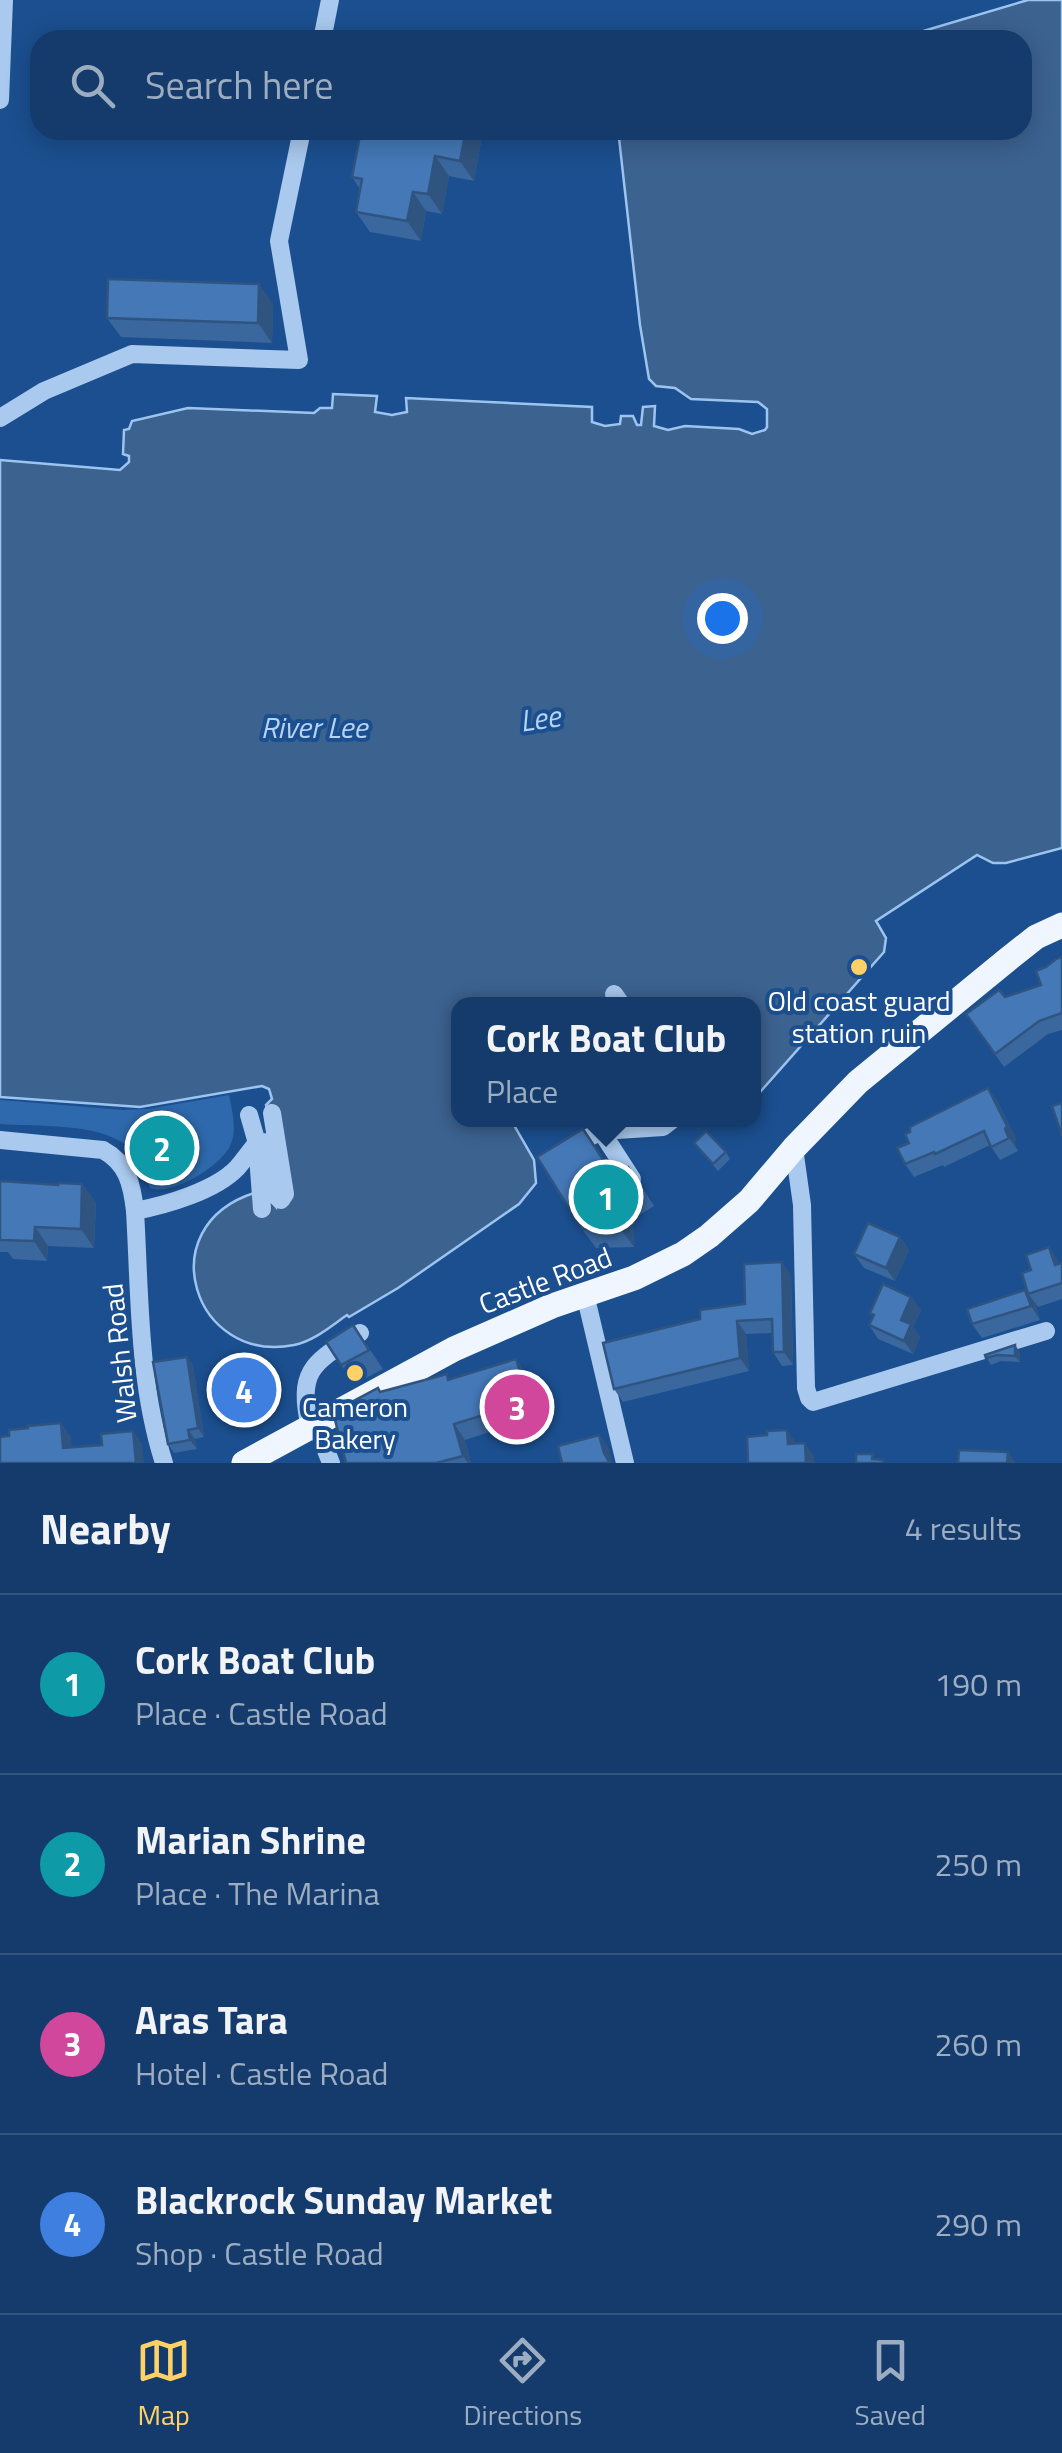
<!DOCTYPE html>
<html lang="en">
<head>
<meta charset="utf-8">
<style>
  body { margin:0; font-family:"Titillium Web",sans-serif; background:#1d4271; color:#f1f3f6 }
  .you { position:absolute; left:722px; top:618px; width:35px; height:35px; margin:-25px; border:8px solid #fff; border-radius:50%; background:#1a73e8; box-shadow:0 0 0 15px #1a73e833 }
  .badge { display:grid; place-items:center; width:65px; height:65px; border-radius:50%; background:#ffd166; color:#fff; font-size:32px; font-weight:700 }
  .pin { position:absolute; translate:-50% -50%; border:5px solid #fff; box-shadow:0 2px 10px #0006 }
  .popup { position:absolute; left:451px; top:997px; width:310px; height:130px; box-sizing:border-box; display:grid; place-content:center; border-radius:20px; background:#143b6b; filter:drop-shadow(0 2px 8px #0005); font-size:32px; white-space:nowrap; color:#9dadc1 }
  .popup b { font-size:38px; color:#f1f3f6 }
  .popup::after { content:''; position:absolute; left:50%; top:100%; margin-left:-20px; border:20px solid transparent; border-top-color:#143b6b }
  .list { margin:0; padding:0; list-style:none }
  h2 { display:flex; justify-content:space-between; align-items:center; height:130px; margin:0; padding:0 40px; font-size:42px }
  h2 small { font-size:32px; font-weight:400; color:#9dadc1 }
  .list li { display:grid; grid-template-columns:65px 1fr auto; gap:30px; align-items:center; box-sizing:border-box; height:180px; padding:0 40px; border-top:2px solid #33557e }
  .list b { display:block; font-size:38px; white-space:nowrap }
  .list p { margin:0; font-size:32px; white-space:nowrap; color:#9dadc1 }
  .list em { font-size:32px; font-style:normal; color:#9dadc1 }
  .icon { flex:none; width:55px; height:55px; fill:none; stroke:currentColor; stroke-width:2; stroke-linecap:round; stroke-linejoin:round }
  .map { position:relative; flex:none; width:1062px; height:1463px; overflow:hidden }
  .search { position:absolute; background:#143b6b; box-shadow:0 5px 25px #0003; left:30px; right:30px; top:30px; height:110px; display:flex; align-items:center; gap:25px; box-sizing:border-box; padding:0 35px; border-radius:30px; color:#9dadc1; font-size:38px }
  .sheet { height:850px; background:#143b6b }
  nav { display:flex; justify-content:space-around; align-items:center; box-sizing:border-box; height:140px; border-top:2px solid #33557e; background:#143b6b; font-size:28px; color:#9dadc1 }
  nav a { display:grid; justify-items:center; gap:5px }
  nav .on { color:#ffd166 }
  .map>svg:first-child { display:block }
</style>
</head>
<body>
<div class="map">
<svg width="1062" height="1463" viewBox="0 0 1062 1463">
  <rect width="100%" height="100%" fill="#1b4f8f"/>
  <path fill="#2e69ad" d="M229,1095C232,1109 237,1130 231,1144C223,1165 171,1197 150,1188C145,1173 139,1156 127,1146C97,1122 37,1127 0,1124V1100L124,1110L148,1109Z"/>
  <path fill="#3c6290" stroke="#9cc4f0" stroke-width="2.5" d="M1028,0H1062V848L1006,863H993L977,855L876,921L886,938L884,952L754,1099V1004H458V1120H511L534,1160L536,1183L519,1204L398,1288L349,1317L347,1315C331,1326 314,1341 294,1345C194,1365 149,1227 254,1193L270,1200L276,1207L277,1162L266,1105L272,1099L269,1089L262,1086L140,1107L0,1097V460L120,470L129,462V456L123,454L124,430L129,429L132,421L188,408L314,413L320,408H332L333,394L377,396L375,412L392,415L407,412L406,398L592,407V422L605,426L620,424L621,416H633L637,425H641L643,407L655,406L654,426L668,430L685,426L739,429L752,434L765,430L767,427V409L758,402L691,399L675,388L656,386L649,379L640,325L619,138L622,130H1022V40H893Z"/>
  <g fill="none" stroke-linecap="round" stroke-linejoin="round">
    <g stroke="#a9c9ee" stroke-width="18">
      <path d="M322,40L330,0"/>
      <path d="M0,100L4,0"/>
      <path d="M0,418L44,391L132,354L299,360L279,241L302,130"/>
      <path d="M614,994L621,1004"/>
      <path d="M601,1131L663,1127L672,1120"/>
      <path d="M0,1140L103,1150C127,1163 132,1184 135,1211C140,1295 138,1382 164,1463"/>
      <path d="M569,1148L601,1131L632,1179"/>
      <path d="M794,1148L802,1205L806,1388L809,1398L813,1402L1046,1331"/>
      <path d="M262,1209L257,1143L269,1142L276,1196L281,1200L285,1194L272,1113"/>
      <path d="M135,1211C166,1205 215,1191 237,1168C244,1160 250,1151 257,1143L249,1115"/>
      <path d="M585,1294L625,1463"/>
      <path d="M316,1425L331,1463"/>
      <path d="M310,1428C297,1369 313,1363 360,1333"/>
    </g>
    <path stroke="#f0f6ff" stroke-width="25" d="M244,1463L454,1349L552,1306L634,1278L683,1254L709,1236L749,1201L794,1148L858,1082L1007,960L1036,937L1062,925"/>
  </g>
  <g fill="#3a679d">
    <path d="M361,130H483L474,181L449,176L442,214L426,211L421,241L370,232L356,212L360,189L352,177Z"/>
    <path d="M273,304L272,343L121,337L107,318Z"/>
    <path d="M1062,957V1030L1048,1034L1004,1067L966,1014L1005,997L1041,985L1046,967Z"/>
    <path d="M997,1100L1016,1139L1014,1142L1018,1151L1000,1160L990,1145L944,1167L943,1165L914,1177L905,1164Z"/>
    <path d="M694,1143L726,1152L730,1159L718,1171Z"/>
    <path d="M610,1168L642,1187L654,1206L638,1216L633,1226L634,1247L596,1248L582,1229Z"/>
    <path d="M0,1181L58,1185L82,1184L96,1203L94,1248L48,1246L47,1261L13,1259L8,1252H0Z"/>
    <path d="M900,1237L909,1250L895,1281L864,1268L854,1254Z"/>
    <path d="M1049,1247L1059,1264L1062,1263V1299L1038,1307L1028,1294L1031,1270Z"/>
    <path d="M791,1275L793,1365L782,1366L773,1352L772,1333L746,1334L749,1371L623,1402L614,1389L700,1319L745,1304Z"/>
    <path d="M1025,1290L1035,1303L1040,1320L982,1338L972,1324Z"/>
    <path d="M911,1297L921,1310L913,1327L920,1337L913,1354L878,1339L869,1325L873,1316L870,1313Z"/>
    <path d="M367,1345L383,1369L355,1384L341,1365Z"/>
    <path d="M1020,1352V1362L1001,1361L991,1365L985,1355Z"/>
    <path d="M187,1357L193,1366L204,1437L195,1439L197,1449L174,1453L168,1444Z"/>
    <path d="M516,1359L526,1374L540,1416L465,1440L471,1463H346L381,1392L450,1379Z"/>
  </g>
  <g fill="#305480">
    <path d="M466,130H483L474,181L460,161Z"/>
    <path d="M435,156L449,176L442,214L428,194Z"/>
    <path d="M413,192L426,211L421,241L407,221Z"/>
    <path d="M259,284L273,304L272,343L258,323Z"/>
    <path d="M988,1088L997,1100L1016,1139L1014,1142L1018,1151L1009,1138Z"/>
    <path d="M82,1184L96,1203L94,1248L81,1229Z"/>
    <path d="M624,1196L638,1216L633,1226L634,1247L620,1228V1206Z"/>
    <path d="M35,1227L48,1246L47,1261L34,1241Z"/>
    <path d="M900,1237L909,1250L895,1281L886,1268Z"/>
    <path d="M1049,1247L1058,1260L1062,1272L1055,1265Z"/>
    <path d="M782,1262L791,1275L793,1365L784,1352Z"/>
    <path d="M1025,1290L1035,1303L1040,1320L1031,1306Z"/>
    <path d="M911,1297L921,1310L913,1327L920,1337L913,1354L904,1341L901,1320Z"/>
    <path d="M737,1321L746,1334L749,1371L740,1358Z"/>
    <path d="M1015,1345L1020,1352V1362L1015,1356Z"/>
    <path d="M187,1357L193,1366L204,1437L198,1428Z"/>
    <path d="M516,1359L526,1374L540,1416L529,1401Z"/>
    <path d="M61,1423L71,1437L73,1461L63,1448Z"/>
    <path d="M454,1424L465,1440L471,1463H468L463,1456Z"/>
    <path d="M188,1430L195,1439L197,1449L190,1440Z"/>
    <path d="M787,1430L796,1443L788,1444Z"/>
    <path d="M133,1431L142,1444L144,1463H136Z"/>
    <path d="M599,1435L609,1448L612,1463H609L604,1453Z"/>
    <path d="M805,1443L814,1456V1463H806Z"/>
    <path d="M1008,1452L1016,1463H1007Z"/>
  </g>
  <g fill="#4478b7" stroke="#305480" stroke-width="2.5">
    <path d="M361,130H466L460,161L435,156L428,194L413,192L407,221L356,212L362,179L352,177Z"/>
    <path d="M108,279L259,284L258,323L107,318Z"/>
    <path d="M1062,957V1013L1039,1021L995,1054L966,1014L999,990L1005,997L1041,985L1036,971L1046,967L1056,959Z"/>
    <path d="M988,1088L1007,1126L1005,1129L1009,1138L991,1147L984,1131L935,1154L934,1152L905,1164L897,1148L909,1143L905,1134L910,1132V1127Z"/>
    <path d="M1062,1103V1136L1052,1106Z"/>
    <path d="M583,1129L608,1167L618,1172L628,1167L640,1186L624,1196L620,1206V1228L582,1229L537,1157Z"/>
    <path d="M706,1131L726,1152L713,1164L694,1143Z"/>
    <path d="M0,1181L58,1185V1183L82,1184L81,1229L35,1227L34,1241L0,1240Z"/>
    <path d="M868,1223L900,1237L886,1268L854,1254Z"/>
    <path d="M1049,1247L1055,1265L1062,1263V1283L1028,1294L1022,1273L1031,1270L1026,1255Z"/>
    <path d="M782,1262L784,1352H773L772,1319L737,1321L740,1358L614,1389L603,1343L700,1319V1310L745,1304L744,1264Z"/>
    <path d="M883,1284L911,1297L901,1320L911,1324L904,1341L869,1325L874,1315L870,1313Z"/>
    <path d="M1025,1290L1031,1306L972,1324L967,1309Z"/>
    <path d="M353,1325L369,1350L341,1365L326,1342Z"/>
    <path d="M1015,1345V1356L997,1355L986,1358L985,1355Z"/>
    <path d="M187,1357L198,1428L188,1430L190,1440L168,1444L153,1362Z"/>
    <path d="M516,1359L529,1401L454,1424L463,1456L436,1463H346L333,1412L378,1388L380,1392L447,1374L448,1380Z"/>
    <path d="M61,1423L63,1448L102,1445L101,1434L133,1431L136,1463H0V1437L9,1436V1430L28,1428V1426Z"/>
    <path d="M787,1430L788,1444L805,1443L806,1463H748L747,1437L767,1435V1431Z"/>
    <path d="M599,1435L604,1453L608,1460L609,1463H562L558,1446Z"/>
    <path d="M959,1450L1008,1452L1007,1463H958Z"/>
    <path d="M856,1454H873L872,1459L883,1460V1463H856Z"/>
  </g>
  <g fill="#ffd166" stroke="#1b4f8f" stroke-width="4">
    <circle cx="859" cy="967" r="10"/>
    <circle cx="355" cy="1373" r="10"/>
  </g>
  <g text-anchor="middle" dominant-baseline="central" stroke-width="8" stroke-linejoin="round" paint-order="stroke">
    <g font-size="28" fill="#fff" stroke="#1b4f8f">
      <text x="859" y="1000">Old coast guard<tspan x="859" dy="32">station ruin</tspan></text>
      <text x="355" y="1406">Cameron<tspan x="355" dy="32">Bakery</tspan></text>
    </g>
    <g font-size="28" fill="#fff" stroke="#1b4f8f">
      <text transform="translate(545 1280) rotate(-21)">Castle Road</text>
      <text transform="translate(119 1353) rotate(-96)">Walsh Road</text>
    </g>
    <g font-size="30" font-style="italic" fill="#b5d3f5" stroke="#1b4f8f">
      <text transform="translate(540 718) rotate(-8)">Lee</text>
      <text x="314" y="727">River Lee</text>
    </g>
  </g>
</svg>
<div class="you"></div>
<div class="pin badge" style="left:606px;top:1197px;background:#0f9aa8">1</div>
<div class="popup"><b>Cork Boat Club</b>Place</div>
<div class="pin badge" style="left:162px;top:1148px;background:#0f9aa8">2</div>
<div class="pin badge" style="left:517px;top:1407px;background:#d1479c">3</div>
<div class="pin badge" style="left:244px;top:1390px;background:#3f7fe0">4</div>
<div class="search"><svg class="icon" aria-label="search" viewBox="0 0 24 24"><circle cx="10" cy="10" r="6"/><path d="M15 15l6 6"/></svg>Search here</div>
</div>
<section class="sheet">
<h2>Nearby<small>4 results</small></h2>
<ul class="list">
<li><span class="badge" style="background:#0f9aa8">1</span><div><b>Cork Boat Club</b><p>Place · Castle Road</p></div><em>190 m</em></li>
<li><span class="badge" style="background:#0f9aa8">2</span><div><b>Marian Shrine</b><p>Place · The Marina</p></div><em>250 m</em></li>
<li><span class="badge" style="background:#d1479c">3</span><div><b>Aras Tara</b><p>Hotel · Castle Road</p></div><em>260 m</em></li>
<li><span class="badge" style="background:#3f7fe0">4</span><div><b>Blackrock Sunday Market</b><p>Shop · Castle Road</p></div><em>290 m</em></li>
</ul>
</section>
<nav>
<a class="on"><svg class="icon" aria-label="map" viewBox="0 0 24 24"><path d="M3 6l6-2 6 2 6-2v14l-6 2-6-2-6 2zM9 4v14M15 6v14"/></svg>Map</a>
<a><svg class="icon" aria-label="directions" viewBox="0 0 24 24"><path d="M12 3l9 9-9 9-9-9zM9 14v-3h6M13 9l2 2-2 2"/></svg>Directions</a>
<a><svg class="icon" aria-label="saved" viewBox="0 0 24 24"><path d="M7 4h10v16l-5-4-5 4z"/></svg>Saved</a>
</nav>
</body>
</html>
